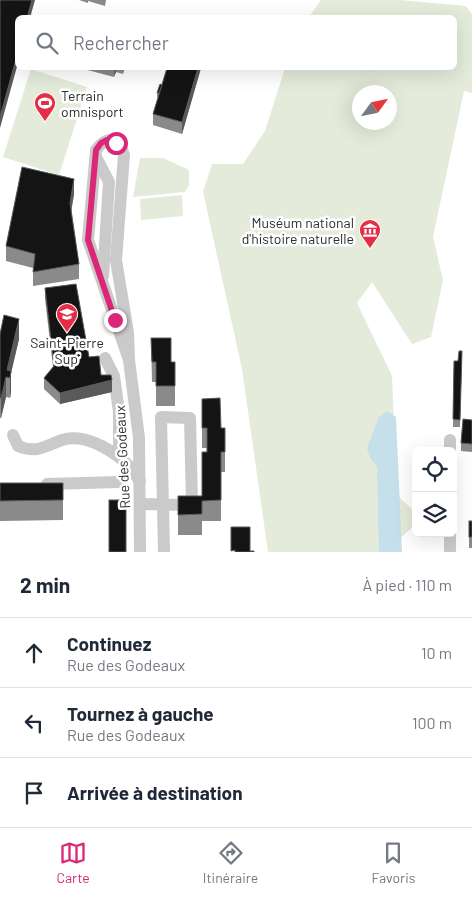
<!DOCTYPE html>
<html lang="fr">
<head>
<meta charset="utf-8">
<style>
  body { margin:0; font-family:Barlow,sans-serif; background:#f2f2f3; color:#1f2937 }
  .controls { position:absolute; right:15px; bottom:15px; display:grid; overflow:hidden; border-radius:8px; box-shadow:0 5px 20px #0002 }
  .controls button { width:45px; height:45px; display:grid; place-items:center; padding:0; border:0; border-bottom:1px solid #e0e1e3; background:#fff; color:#1f2937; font:25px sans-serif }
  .compass { position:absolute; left:352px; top:85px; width:45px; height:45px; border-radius:50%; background:#fff; box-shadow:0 5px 20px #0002; rotate:57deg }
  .stop { position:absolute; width:15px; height:15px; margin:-11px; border:4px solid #db2777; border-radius:50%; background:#fff }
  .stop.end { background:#db2777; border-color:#fff; box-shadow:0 1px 5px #0008 }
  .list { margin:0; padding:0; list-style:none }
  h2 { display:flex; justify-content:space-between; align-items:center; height:65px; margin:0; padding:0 20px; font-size:21px }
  h2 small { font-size:16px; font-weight:400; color:#747a83 }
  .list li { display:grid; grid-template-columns:32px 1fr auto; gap:15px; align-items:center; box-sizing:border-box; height:70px; padding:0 20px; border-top:1px solid #e0e1e3 }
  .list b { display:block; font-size:19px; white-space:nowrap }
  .list p { margin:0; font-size:16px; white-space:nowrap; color:#747a83 }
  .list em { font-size:16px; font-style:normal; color:#747a83 }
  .icon { flex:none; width:28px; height:28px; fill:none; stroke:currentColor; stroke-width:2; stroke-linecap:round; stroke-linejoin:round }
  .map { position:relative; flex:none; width:472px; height:552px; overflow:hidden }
  .search { position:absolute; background:#fff; box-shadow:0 5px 20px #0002; left:15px; right:15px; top:15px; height:55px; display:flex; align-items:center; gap:12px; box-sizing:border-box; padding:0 18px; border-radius:8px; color:#747a83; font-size:19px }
  .sheet { height:275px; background:#fff }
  nav { display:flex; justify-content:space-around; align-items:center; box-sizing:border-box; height:70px; border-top:1px solid #e0e1e3; background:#fff; font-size:14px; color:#747a83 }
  nav a { display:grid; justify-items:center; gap:2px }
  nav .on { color:#db2777 }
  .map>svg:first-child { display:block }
</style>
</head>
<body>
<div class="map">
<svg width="472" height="552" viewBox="0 0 472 552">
  <rect width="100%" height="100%" fill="#fff"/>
  <g fill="#e4ebda" fill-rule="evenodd">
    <path d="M321,0H400L466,6L472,14V93L464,91L433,237L443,280L431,337L412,344L372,282L357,303L392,376L397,495L416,513V524L396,542L395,552H268L242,369L203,192L212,164H243L265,131L285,68H454V18L309,17ZM360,92H390V122H360Z"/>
    <path d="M31,69L87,87L59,175L3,157Z"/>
    <path d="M140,158H163L189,170V185L185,192L133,197Z"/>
    <path d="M182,195L183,216L141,220L140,199Z"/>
  </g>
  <path fill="#c5dfeb" d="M387,411L396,417L402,552H379L377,467L370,458L367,448L379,417Z"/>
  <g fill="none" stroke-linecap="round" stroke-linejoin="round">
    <g stroke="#cacaca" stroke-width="12">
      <path d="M96,157L109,182L103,276"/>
      <path d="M105,358L114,376L119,412V457"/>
      <path d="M129,360L88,240L96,150C107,135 118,138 124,155L116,260L128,333L129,360L139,438L140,552"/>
      <path d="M13,435L18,446C37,454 44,446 62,440C83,433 109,448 125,462C131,467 135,475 140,481"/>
      <path d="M450,451V440"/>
      <path d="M47,484L119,482"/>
      <path d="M140,504L192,505L190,418L161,417L164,552"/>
      <path d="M450,533V552"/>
    </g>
  </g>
  <g fill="#8a8a8a">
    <path d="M79,0H106L105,6L88,1V3Z"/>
    <path d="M80,68H125L123,74L116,72L114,77Z"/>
    <path d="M201,68L182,134L153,125V114L158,97H157V93Z"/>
    <path d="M74,194L71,212L79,264V279L33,286V268L6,261V246Z"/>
    <path d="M45,288L89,357L112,392L60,404L44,389V378L53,367L45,299Z"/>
    <path d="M0,334L19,339L11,371V392L10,398L6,397L1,418H0Z"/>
    <path d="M151,338L171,362H175V406H156V382H152Z"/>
    <path d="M462,351L460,427H453L454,361H458Z"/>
    <path d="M202,399L221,428H225V472H221V521H202V535H178V496H202L207,448H202Z"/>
    <path d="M472,420V452L461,451V443Z"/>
    <path d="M0,483H63V520L0,521Z"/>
    <rect x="469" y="521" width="3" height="27"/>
  </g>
  <g fill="#5a5a5a">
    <path d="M32,0H35L30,18H27Z"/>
    <path d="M18,52V63L0,128V117Z"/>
    <path d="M115,68H116V72L114,77Z"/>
    <path d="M198,68H201L182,134V122Z"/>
    <path d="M74,179V194L70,218V203Z"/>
    <path d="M19,319V339L10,378L7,370Z"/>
    <path d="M11,371V392L10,398V378Z"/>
    <path d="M6,377V397L1,418V398Z"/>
    <path d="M112,380V392L60,404V393Z"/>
  </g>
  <g fill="#141414" stroke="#5a5a5a">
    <path d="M0,0H32L27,18H18V52L0,117Z"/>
    <path d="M107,68H115L114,70Z"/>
    <path d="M167,68H198L182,122L153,114Z"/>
    <path d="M160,84L162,85L159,93H157Z"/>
    <path d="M22,167L74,179L70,203L79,264L33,272L35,254L6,246Z"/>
    <path d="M76,284L89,357L99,356L101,375H111L112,380L60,393L44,378L54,366L45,288Z"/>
    <path d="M4,315L19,319L7,370L11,371L10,378L6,377L1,398H0V334Z"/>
    <path d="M151,338H171V362H175V386H156V362H152Z"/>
    <path d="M459,351H462L460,420L453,419L454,361H458Z"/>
    <path d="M220,398L221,428H225V452H221V500L202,501V514L178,515V496H202V452H207V428H202V399Z"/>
    <path d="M463,419L472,420V444L461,443Z"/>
    <path d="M0,483H63V500L0,501Z"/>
    <rect x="109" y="500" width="17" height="52"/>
    <rect x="469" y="521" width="3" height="16"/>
    <path d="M231,527H250V551H254V552H235V550L231,551Z"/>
  </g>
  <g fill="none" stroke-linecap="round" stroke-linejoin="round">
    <path stroke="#db2777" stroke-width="6" d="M115,320L88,240L96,150L101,143L107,140L116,143"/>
  </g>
  <defs>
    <g id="stadium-pin" transform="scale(1.125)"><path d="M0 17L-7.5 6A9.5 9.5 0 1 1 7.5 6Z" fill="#e62c46" stroke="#fff"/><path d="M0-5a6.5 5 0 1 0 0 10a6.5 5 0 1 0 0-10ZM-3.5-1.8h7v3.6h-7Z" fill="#fff"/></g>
    <g id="museum-pin" transform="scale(1.125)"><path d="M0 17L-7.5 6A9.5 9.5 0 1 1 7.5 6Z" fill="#e62c46" stroke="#fff"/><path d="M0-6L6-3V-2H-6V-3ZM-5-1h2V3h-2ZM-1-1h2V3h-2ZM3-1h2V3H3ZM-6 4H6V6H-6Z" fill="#fff"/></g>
    <g id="university-pin" transform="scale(1.125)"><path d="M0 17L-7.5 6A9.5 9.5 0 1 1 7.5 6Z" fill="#e62c46" stroke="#fff"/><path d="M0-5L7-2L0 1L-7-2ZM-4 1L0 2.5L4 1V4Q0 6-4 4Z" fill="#fff"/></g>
  </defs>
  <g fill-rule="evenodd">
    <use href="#stadium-pin" x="45" y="103"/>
    <use href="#museum-pin" x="370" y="230"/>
    <use href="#university-pin" x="67" y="314"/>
  </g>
  <g text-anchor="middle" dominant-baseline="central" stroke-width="5" stroke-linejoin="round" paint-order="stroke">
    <g font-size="14" fill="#2d2d2d" stroke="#fff" text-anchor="start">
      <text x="61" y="95">Terrain<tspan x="61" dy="16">omnisport</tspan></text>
      <text x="354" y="222" text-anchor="end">Muséum national<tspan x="354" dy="16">d'histoire naturelle</tspan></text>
      <text x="67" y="342" text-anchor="middle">Saint-Pierre<tspan x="67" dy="16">Sup'</tspan></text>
    </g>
    <g font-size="14" fill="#2d2d2d" stroke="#fff">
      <text transform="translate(122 457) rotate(-93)">Rue des Godeaux</text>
    </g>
  </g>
</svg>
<div class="controls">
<button><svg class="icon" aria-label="locate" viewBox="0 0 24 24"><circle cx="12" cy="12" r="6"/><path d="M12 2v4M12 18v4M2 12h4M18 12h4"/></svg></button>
<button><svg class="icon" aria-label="layers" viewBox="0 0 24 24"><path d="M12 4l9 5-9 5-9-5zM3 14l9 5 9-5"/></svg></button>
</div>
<svg class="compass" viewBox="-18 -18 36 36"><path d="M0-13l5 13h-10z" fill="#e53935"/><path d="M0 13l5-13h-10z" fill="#747a83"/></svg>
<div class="stop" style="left:116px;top:143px"></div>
<div class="stop end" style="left:115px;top:320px"></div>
<div class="search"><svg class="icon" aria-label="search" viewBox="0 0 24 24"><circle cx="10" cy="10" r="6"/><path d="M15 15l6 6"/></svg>Rechercher</div>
</div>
<section class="sheet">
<h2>2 min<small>À pied · 110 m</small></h2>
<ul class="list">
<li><svg class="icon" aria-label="ahead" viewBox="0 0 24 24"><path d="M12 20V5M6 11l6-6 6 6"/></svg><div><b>Continuez</b><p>Rue des Godeaux</p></div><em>10 m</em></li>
<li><svg class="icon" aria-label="left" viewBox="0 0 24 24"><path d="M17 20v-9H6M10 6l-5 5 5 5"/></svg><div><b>Tournez à gauche</b><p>Rue des Godeaux</p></div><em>100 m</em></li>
<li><svg class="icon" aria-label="arrive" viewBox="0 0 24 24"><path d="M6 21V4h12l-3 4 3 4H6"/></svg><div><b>Arrivée à destination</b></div></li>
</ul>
</section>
<nav>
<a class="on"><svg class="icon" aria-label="map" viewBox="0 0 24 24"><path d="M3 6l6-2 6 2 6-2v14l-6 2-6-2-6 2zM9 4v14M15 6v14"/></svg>Carte</a>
<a><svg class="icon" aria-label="directions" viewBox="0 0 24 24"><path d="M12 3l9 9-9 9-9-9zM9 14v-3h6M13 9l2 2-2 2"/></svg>Itinéraire</a>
<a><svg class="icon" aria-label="saved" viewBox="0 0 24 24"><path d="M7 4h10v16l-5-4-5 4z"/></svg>Favoris</a>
</nav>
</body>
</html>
